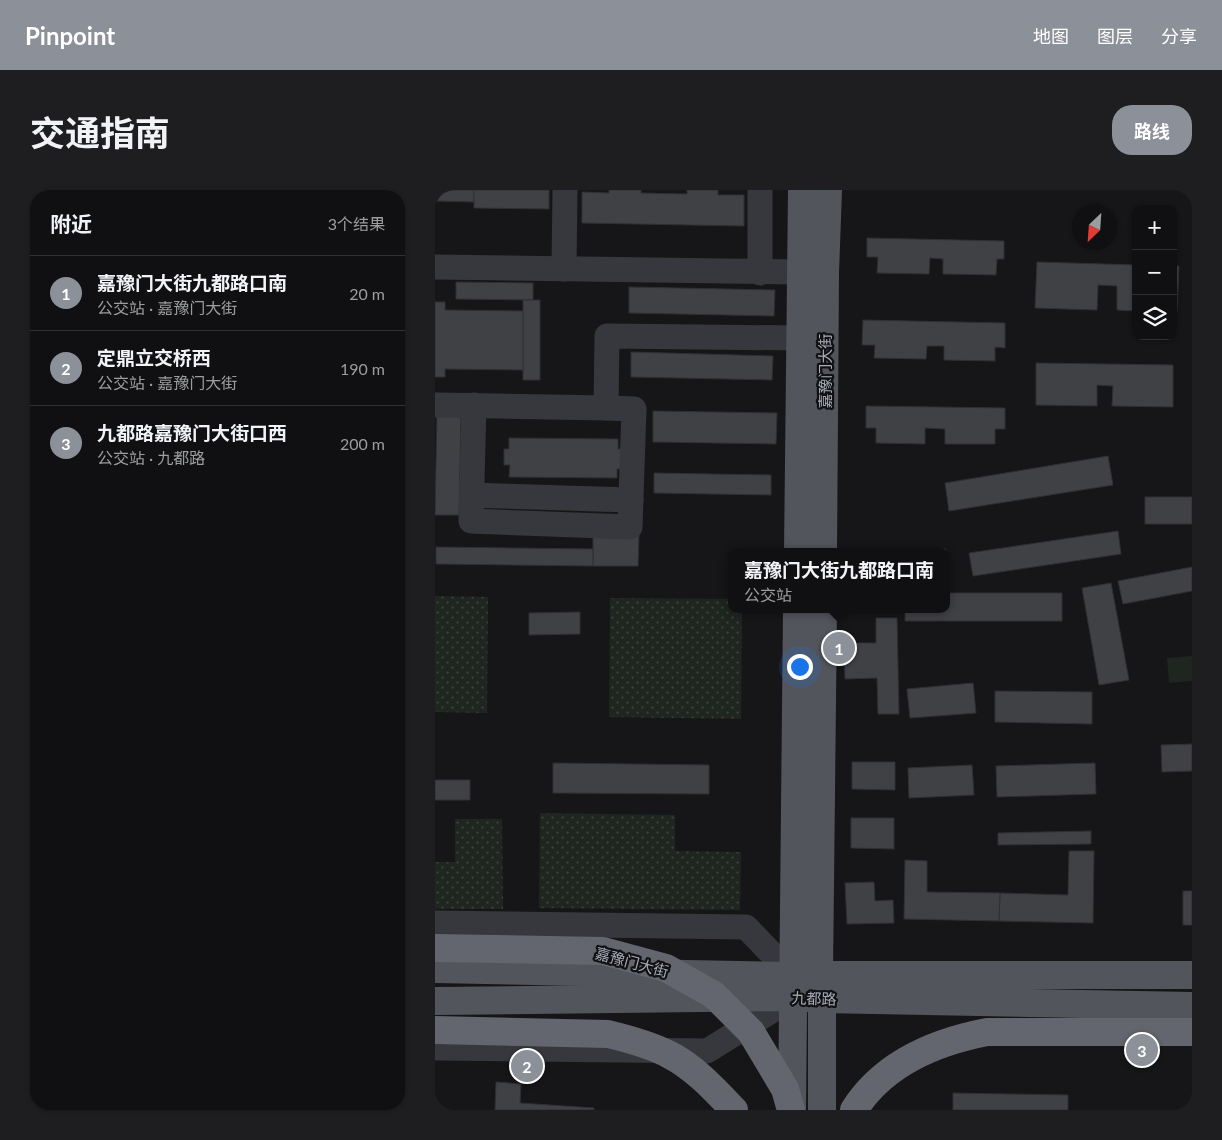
<!DOCTYPE html>
<html lang="zh">
<head>
<meta charset="utf-8">
<style>
  body { margin:0; font-family:Lato,"Noto Sans SC",sans-serif; background:#1e1e20; color:#f1f3f6 }
  .controls { position:absolute; right:15px; top:15px; display:grid; overflow:hidden; border-radius:10px; box-shadow:0 1px 4px #0004 }
  .controls button { width:45px; height:45px; display:grid; place-items:center; padding:0; border:0; border-bottom:1px solid #303032; background:#101012; color:#f1f3f6; font:25px sans-serif }
  .compass { position:absolute; left:637px; top:15px; width:45px; height:45px; border-radius:50%; background:#101012; box-shadow:0 1px 4px #0004; rotate:205deg }
  .you { position:absolute; left:364px; top:476px; width:18px; height:18px; margin:-12px; border:4px solid #fff; border-radius:50%; background:#1a73e8; box-shadow:0 0 0 8px #1a73e833 }
  .badge { display:grid; place-items:center; width:32px; height:32px; border-radius:50%; background:#8c9099; color:#fff; font-size:16px; font-weight:700 }
  .pin { position:absolute; translate:-50% -50%; border:2px solid #fff; box-shadow:0 1px 5px #0006 }
  .popup { position:absolute; left:293px; top:358px; width:222px; height:65px; box-sizing:border-box; display:grid; place-content:center; border-radius:10px; background:#101012; filter:drop-shadow(0 1px 4px #0005); font-size:16px; white-space:nowrap; color:#9c9d9f }
  .popup b { font-size:19px; color:#f1f3f6 }
  .popup::after { content:''; position:absolute; left:50%; top:100%; margin-left:-10px; border:10px solid transparent; border-top-color:#101012 }
  .list { margin:0; padding:0; list-style:none }
  h2 { display:flex; justify-content:space-between; align-items:center; height:65px; margin:0; padding:0 20px; font-size:21px }
  h2 small { font-size:16px; font-weight:400; color:#9c9d9f }
  .list li { display:grid; grid-template-columns:32px 1fr auto; gap:15px; align-items:center; box-sizing:border-box; height:75px; padding:0 20px; border-top:1px solid #303032 }
  .list b { display:block; font-size:19px; white-space:nowrap }
  .list p { margin:0; font-size:16px; white-space:nowrap; color:#9c9d9f }
  .list em { font-size:16px; font-style:normal; color:#9c9d9f }
  .icon { flex:none; width:28px; height:28px; fill:none; stroke:currentColor; stroke-width:2; stroke-linecap:round; stroke-linejoin:round }
  .map { position:relative; flex:none; width:757px; height:920px; overflow:hidden; border-radius:20px }
  header { display:flex; align-items:center; gap:30px; box-sizing:border-box; height:70px; padding:0 25px; background:#8c9099; color:#fff }
  header strong { font-size:24px }
  nav { display:flex; gap:28px; margin-inline-start:auto; font-size:18px }
  .intro { display:flex; align-items:center; justify-content:space-between; box-sizing:border-box; height:120px; padding:0 30px }
  h1 { margin:0; font-size:35px }
  .button { padding:12px 22px; border-radius:20px; background:#8c9099; color:#fff; font-size:18px; font-weight:700 }
  main { display:flex; gap:30px; padding:0 30px }
  aside { flex:1; background:#101012; border-radius:20px; box-shadow:0 1px 4px #0004 }
  .map>svg:first-child { display:block }
</style>
</head>
<body>
<header>
<strong>Pinpoint</strong>
<nav><a>地图</a><a>图层</a><a>分享</a></nav>
</header>
<div class="intro"><h1>交通指南</h1><a class="button">路线</a></div>
<main>
<aside>
<h2>附近<small>3个结果</small></h2>
<ul class="list">
<li><span class="badge">1</span><div><b>嘉豫门大街九都路口南</b><p>公交站 · 嘉豫门大街</p></div><em>20 m</em></li>
<li><span class="badge">2</span><div><b>定鼎立交桥西</b><p>公交站 · 嘉豫门大街</p></div><em>190 m</em></li>
<li><span class="badge">3</span><div><b>九都路嘉豫门大街口西</b><p>公交站 · 九都路</p></div><em>200 m</em></li>
</ul>
</aside>
<div class="map">
<svg width="757" height="920" viewBox="0 0 757 920">
  <defs>
    <pattern id="grass-dots" width="8" height="8" patternUnits="userSpaceOnUse" patternTransform="scale(1.25)"><rect width="8" height="8" fill="#1e261f"/><path d="M2 2h.1M6 6h.1" fill="none" stroke="#3c433d" stroke-width="1.8" stroke-linecap="round"/></pattern>
  </defs>
  <rect width="100%" height="100%" fill="#161618"/>
  <g fill="url(#grass-dots)">
    <path d="M0,406L53,407L52,523L0,522Z"/>
    <path d="M175,408L296,409V419H307L306,529L174,527Z"/>
    <path d="M105,623L240,625V661L306,662L305,720L104,718Z"/>
    <path d="M20,629H67L68,719H0V672H20Z"/>
  </g>
  <path fill="#1e261f" d="M757,466V491L734,493L732,468Z"/>
  <g fill="#404145" stroke="#303034">
    <path d="M0,0H39V12L0,11Z"/>
    <path d="M39,0H114V19L39,18Z"/>
    <path d="M174,0H206V3L252,4V0H283V5H309V36L147,33V2L174,3Z"/>
    <path d="M432,48L569,51V69H562L561,85L508,84V69L495,68L494,84L442,83L443,67H432Z"/>
    <path d="M602,72L701,75V121L682,120V96L663,95L662,120L600,118Z"/>
    <path d="M738,76H744L742,122H738Z"/>
    <path d="M21,92L98,93V110L21,109Z"/>
    <path d="M194,97L340,100L339,126L194,123Z"/>
    <rect x="88" y="110" width="17" height="80"/>
    <path d="M0,112H10V120L88,121V180L10,179V187H0Z"/>
    <path d="M428,130L570,133V158L560,157V171L509,170V156H492L491,169L439,168L440,155H427Z"/>
    <path d="M196,162L338,166L337,190L196,187Z"/>
    <path d="M601,173L738,175V217L677,216L678,196L662,195V216L601,215Z"/>
    <path d="M431,216L570,218V239H560V254H510V239L490,238V254L441,253V238H431Z"/>
    <path d="M218,221L342,223L341,254L218,252Z"/>
    <path d="M2,222L26,223L24,325H0Z"/>
    <path d="M74,248L183,249V259H189L188,279H182V288L74,287L75,275H69V259H74Z"/>
    <path d="M673,266L678,295L514,321L510,293Z"/>
    <path d="M219,283L336,285V305L219,303Z"/>
    <rect x="710" y="307" width="47" height="27"/>
    <path d="M683,341L686,364L538,386L534,363Z"/>
    <path d="M158,345H204L203,376H158Z"/>
    <path d="M1,357L158,359V376L1,374Z"/>
    <path d="M511,359V362H445Z"/>
    <path d="M757,377V401L688,414L683,391Z"/>
    <path d="M676,393L694,490L664,495L647,398Z"/>
    <path d="M512,403H627V431H470V419H512Z"/>
    <path d="M145,422V444L94,445V423Z"/>
    <path d="M441,428H462L464,524H443L442,488L410,489L409,453H441Z"/>
    <path d="M538,493L541,523L475,528L472,499Z"/>
    <path d="M560,501L657,502V534L560,532Z"/>
    <path d="M757,554V581L727,582L726,555Z"/>
    <path d="M417,572H460V600L417,599Z"/>
    <path d="M118,573L274,575V604L118,603Z"/>
    <path d="M660,573L661,604L562,607L561,576Z"/>
    <path d="M537,575L539,605L474,608L473,578Z"/>
    <rect x="0" y="590" width="35" height="20"/>
    <path d="M416,628H459V659L416,658Z"/>
    <path d="M656,641V654L563,655V643Z"/>
    <path d="M634,661H659L658,733L564,731L565,703L633,705Z"/>
    <path d="M470,670L492,671V702L565,703L564,731L469,729Z"/>
    <path d="M439,692L440,711L458,710L459,733L412,734L410,693Z"/>
    <rect x="748" y="701" width="9" height="34"/>
    <path d="M61,892L86,894L85,913L159,918V920H60Z"/>
    <path d="M518,903L633,905V920H518Z"/>
  </g>
  <g fill="none" stroke-linecap="round" stroke-linejoin="round">
    <g stroke="#37383d" stroke-width="25">
      <path d="M0,77L366,82"/>
      <path d="M129,79L130,0"/>
      <path d="M325,83V0"/>
      <path d="M0,215L171,218L172,146L365,148"/>
      <path d="M39,215L36,331L195,337L199,219L171,218"/>
      <path d="M36,305L196,310"/>
      <path d="M0,733L311,737L358,786"/>
      <path d="M0,858L272,861L359,807"/>
    </g>
    <g stroke="#53555c" stroke-width="28">
      <path d="M363,362L367,0"/>
      <path d="M388,362L390,83L393,0"/>
      <path d="M0,779L358,786L384,785H757"/>
      <path d="M0,811L359,807L387,809L757,816"/>
      <path d="M357,920L362,419"/>
      <path d="M387,920V809L384,785L388,419"/>
    </g>
    <path stroke="#63666e" stroke-width="28" d="M419,920C448,874 500,852 552,842H757"/>
    <g stroke="#63666e" stroke-width="28">
      <path d="M0,758L168,761L231,778L279,805L316,842L350,899L356,920"/>
      <path d="M0,840L173,844C194,849 216,855 235,865C260,878 280,900 299,920"/>
    </g>
  </g>
  <g text-anchor="middle" dominant-baseline="central" stroke-width="4.5" stroke-linejoin="round" paint-order="stroke">
    <g font-size="15" fill="#a8adb8" stroke="#111113">
      <text transform="translate(390 181) rotate(-90)">嘉豫门大街</text>
      <text transform="translate(197 772) rotate(15)">嘉豫门大街</text>
      <text transform="translate(379 808) rotate(2)">九都路</text>
    </g>
  </g>
</svg>
<div class="controls">
<button>+</button>
<button>−</button>
<button><svg class="icon" aria-label="layers" viewBox="0 0 24 24"><path d="M12 4l9 5-9 5-9-5zM3 14l9 5 9-5"/></svg></button>
</div>
<svg class="compass" viewBox="-18 -18 36 36"><path d="M0-13l5 13h-10z" fill="#e53935"/><path d="M0 13l5-13h-10z" fill="#9c9d9f"/></svg>
<div class="you"></div>
<div class="pin badge" style="left:404px;top:458px">1</div>
<div class="popup"><b>嘉豫门大街九都路口南</b>公交站</div>
<div class="pin badge" style="left:92px;top:876px">2</div>
<div class="pin badge" style="left:707px;top:860px">3</div>
</div>
</main>
</body>
</html>
